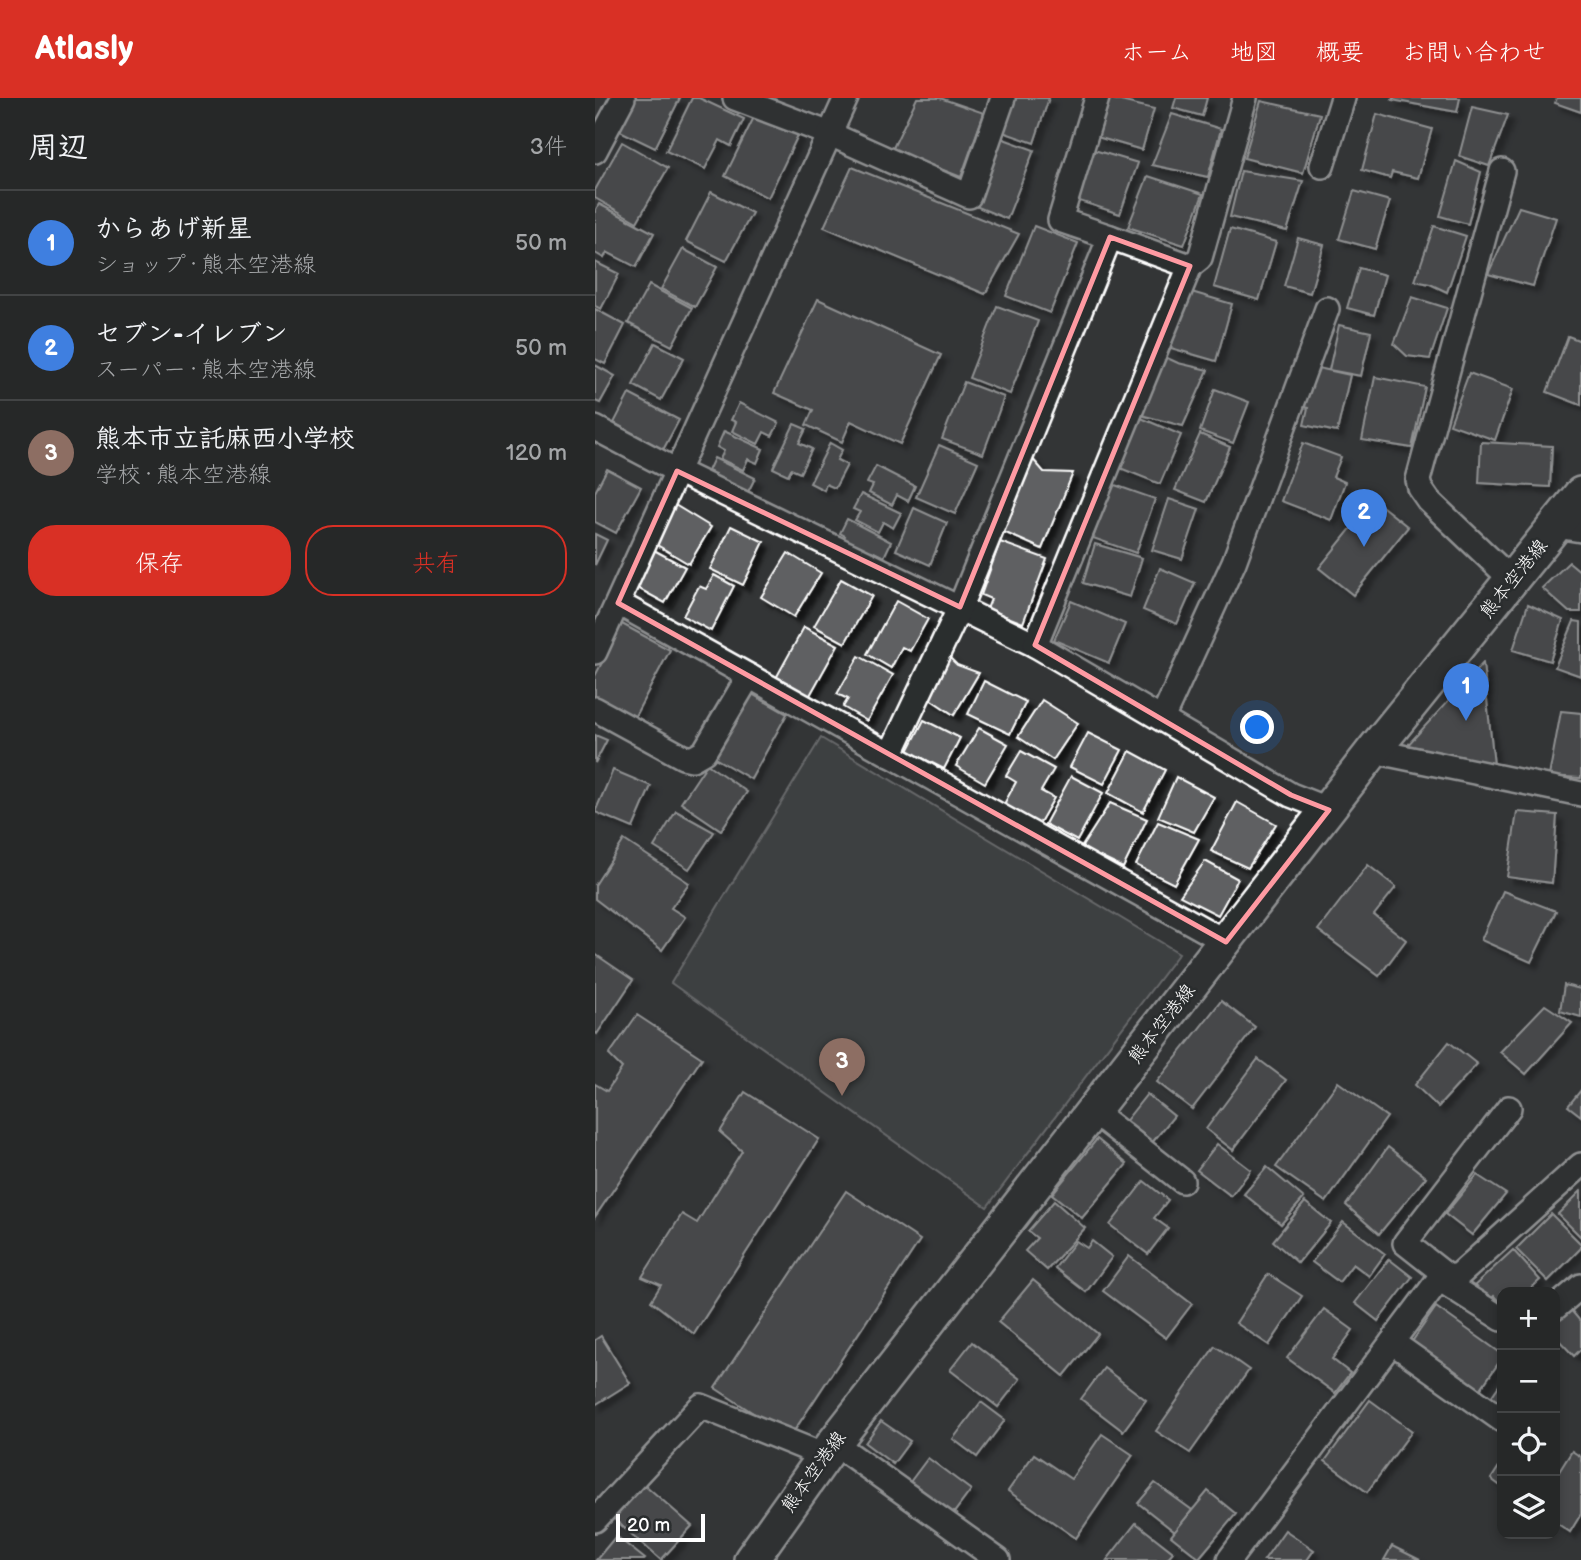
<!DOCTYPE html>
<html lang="ja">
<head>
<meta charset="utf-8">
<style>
  body { margin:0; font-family:"Balsamiq Sans","Klee One",sans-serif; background:#2e3030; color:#f1f3f6 }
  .controls { position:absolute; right:21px; bottom:21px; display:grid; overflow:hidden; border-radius:14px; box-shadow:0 4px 10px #0003 }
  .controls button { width:63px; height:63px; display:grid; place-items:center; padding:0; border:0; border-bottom:2px solid #424445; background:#262828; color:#f1f3f6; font:35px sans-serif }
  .scale { position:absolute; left:21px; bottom:18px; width:89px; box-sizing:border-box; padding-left:7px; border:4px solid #fff; border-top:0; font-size:19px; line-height:24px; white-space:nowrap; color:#fff; -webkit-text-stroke:5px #2a2d2e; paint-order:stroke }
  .you { position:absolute; left:663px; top:630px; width:24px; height:24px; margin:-18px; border:5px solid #fff; border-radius:50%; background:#1a73e8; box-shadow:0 0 0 10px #1a73e833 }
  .badge { display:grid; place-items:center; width:46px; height:46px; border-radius:50%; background:#d93025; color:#fff; font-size:23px; font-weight:700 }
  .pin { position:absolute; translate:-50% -58px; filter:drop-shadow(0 2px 4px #0008) }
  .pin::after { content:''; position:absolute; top:37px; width:24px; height:21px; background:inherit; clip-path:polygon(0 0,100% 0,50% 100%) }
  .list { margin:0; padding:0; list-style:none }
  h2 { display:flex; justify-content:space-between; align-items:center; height:91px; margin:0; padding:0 28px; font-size:30px }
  h2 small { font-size:23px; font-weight:400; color:#a4a6a8 }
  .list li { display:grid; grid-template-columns:46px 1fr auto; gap:21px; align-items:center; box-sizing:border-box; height:105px; padding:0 28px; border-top:2px solid #424445 }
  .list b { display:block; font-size:26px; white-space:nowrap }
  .list p { margin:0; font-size:23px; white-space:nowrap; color:#a4a6a8 }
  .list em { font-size:23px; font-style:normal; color:#a4a6a8 }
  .actions { display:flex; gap:14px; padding:21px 28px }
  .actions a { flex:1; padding:16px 0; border:2px solid #d93025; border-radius:28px; text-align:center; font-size:24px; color:#d93025 }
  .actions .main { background:#d93025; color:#fff }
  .icon { flex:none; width:38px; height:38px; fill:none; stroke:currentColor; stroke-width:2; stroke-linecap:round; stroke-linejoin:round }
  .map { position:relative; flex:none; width:986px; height:1462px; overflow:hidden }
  header { display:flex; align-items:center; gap:42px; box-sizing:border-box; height:98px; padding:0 35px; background:#d93025; color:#fff }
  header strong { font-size:33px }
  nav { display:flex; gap:38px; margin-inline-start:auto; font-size:24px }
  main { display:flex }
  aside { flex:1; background:#262828 }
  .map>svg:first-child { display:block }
</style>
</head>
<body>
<header>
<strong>Atlasly</strong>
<nav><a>ホーム</a><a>地図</a><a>概要</a><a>お問い合わせ</a></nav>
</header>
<main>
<aside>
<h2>周辺<small>3件</small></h2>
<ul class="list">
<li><span class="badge" style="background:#3f7fe0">1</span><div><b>からあげ新星</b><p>ショップ · 熊本空港線</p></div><em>50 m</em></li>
<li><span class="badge" style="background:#3f7fe0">2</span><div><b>セブン-イレブン</b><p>スーパー · 熊本空港線</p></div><em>50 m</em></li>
<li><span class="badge" style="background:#8d6e63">3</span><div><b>熊本市立託麻西小学校</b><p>学校 · 熊本空港線</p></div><em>120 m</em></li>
</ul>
<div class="actions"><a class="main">保存</a><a>共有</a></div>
</aside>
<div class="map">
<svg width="986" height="1462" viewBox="0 0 986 1462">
  <defs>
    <filter id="shadow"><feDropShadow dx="6" dy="6" stdDeviation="2" flood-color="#0009"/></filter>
  </defs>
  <rect width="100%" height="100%" fill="#333536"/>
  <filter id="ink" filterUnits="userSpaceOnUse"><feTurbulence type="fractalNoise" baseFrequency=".0143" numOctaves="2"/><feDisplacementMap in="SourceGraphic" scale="14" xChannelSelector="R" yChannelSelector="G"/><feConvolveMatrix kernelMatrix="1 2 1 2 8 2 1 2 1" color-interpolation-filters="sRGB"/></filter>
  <g filter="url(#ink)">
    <path fill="#4c4f50" stroke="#a6a7a8" stroke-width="2" d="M226,640L584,855L392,1109L76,885Z"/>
    <g fill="#5f6162" stroke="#fff" stroke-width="2" filter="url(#shadow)">
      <path d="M38,0H85L60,50L23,32Z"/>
      <path d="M97,0H104L149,21L136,48L125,42L110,71L71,53Z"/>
      <path d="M322,0H345L389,15L366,79L297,52Z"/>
      <path d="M413,0H454L439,45L402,32Z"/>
      <path d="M513,0L559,11L547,52L502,39Z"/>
      <path d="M581,0H612L607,18L578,10Z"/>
      <path d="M798,0H865L862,14L797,2Z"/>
      <path d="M962,0H986V14L960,5Z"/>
      <path d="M666,3L725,16L708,75L649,60Z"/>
      <path d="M877,9L913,17L894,68L864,58Z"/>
      <path d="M161,15L204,35L173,100L130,78Z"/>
      <path d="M577,16L626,31L613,79L557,67Z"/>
      <path d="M782,16L837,31L823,80L797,74L795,80L767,72Z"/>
      <path d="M403,39L439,52L412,121L378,107Z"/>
      <path d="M27,44L73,70L42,124L0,100V92Z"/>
      <path d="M499,52L543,65L525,116L478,101Z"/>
      <path d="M861,63L886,74L873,126L845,118Z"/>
      <path d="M257,69L424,136L390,196L229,129Z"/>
      <path d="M646,73L708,83L692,133L635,119Z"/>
      <path d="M553,78L608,96L589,147L533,129Z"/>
      <path d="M759,93L795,103L780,151L744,141Z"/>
      <path d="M116,94L157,115L131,163L91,143Z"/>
      <path d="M4,106L59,135L41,169L12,154L9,160L0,155V113Z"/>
      <path d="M924,109L961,120L938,188L893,176Z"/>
      <path d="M439,128L483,145L455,215L411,198Z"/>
      <path d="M839,128L871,138L852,194L835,186L820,183Z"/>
      <path d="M635,131L681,144L664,202L619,189Z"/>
      <path d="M703,140L729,147L715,195L689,188Z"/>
      <path d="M88,151L122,169L100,209L66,191Z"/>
      <path d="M0,164L24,176L6,211L0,208Z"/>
      <path d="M764,170L790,177L779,217L752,210Z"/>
      <path d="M54,187L97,210L77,248L33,225Z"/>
      <path d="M593,193L637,206L621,263L576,250Z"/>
      <path d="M817,199L852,210L835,261L812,258L799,246Z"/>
      <path d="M223,201L346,257L305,346L256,323L247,344L211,327L218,312L179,295Z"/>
      <path d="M402,208L443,223L415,296L374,280Z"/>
      <path d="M0,211L30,227L10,266L0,261Z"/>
      <path d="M744,227L776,234L766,278L734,272Z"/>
      <path d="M973,238L986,243V307L952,294Z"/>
      <path d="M60,245L89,260L66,302L38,287Z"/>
      <path d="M570,259L583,265L613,272L588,328L546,317Z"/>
      <path d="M0,267L20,278L5,305L0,303Z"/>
      <path d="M714,268L755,277L742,334L709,327L713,310L705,308Z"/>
      <path d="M874,275L918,291L900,342L855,326Z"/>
      <path d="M780,279L830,289L817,350L767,342Z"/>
      <path d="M369,284L409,299L388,356L347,341Z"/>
      <path d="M620,291L654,304L638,345L605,333Z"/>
      <path d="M34,296L84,322L68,352L19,325Z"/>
      <path d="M144,305L184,325L177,338L169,334L163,346L137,333L141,324L136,322Z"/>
      <path d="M546,320L586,337L565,386L525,370Z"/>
      <path d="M199,326L211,331L204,345L217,351L205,375L196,371L193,377L178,370Z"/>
      <path d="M129,333L168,351L162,365L153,361L148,372L125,361L129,353L122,349Z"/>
      <path d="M605,336L635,349L611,404L580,392Z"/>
      <path d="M886,344L957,348L955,389L884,385Z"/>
      <path d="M235,345L247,352L242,362L252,367L240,390L231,386L229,392L215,385Z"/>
      <path d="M708,345L746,359L738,379L750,384L736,422L686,403Z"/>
      <path d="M344,347L383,364L360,416L321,399Z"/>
      <path d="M436,359L449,374L478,375L447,451L404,432Z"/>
      <path d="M119,360L160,380L153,394L146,391L142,398L116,385L120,376L113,373Z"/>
      <path d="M281,368L320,388L313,403L302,397L297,407L274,395L278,387L272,385Z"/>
      <path d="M12,371L46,389L21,435L0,424V394Z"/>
      <path d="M517,386L560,401L541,455L498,440Z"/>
      <path d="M266,396L306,415L298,430L288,424L283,434L260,422L265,414L258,411Z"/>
      <path d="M574,401L604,411L587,461L557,452Z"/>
      <path d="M779,402L813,429L758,497L724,470Z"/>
      <path d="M80,407L116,429L94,466L57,444Z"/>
      <path d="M319,410L352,425L335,467L301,452Z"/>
      <path d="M252,421L296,444L289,459L277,453L272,462L245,448L250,438L245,435Z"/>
      <path d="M136,428L169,444L148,487L115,471Z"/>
      <path d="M0,436L12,442L0,467Z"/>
      <path d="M405,444L452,461L428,525L392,511L396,501L386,497Z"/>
      <path d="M500,446L547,460L535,499L488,485Z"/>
      <path d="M59,452L90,469L70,505L39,488Z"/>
      <path d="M193,455L226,475L199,519L166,499Z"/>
      <path d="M974,464L986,474V514H974L947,490Z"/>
      <path d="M565,470L600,485L582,526L548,512Z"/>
      <path d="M119,477L139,488L116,533L88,518L104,488L111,491Z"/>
      <path d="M246,481L277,498L250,545L219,528Z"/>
      <path d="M301,503L333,521L315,553L307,549L296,570L272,556Z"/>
      <path d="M476,503L530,526L514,565L459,542Z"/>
      <path d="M933,506L968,522L955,563L918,552Z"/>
      <path d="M979,523L986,524V578L960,569Z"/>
      <path d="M27,526L75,552L39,620L0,599V578Z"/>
      <path d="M209,529L243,547L214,599L181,580Z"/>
      <path d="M264,558L298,577L272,623L248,609L253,601L242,596Z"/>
      <path d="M353,558L362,567L384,575L359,617L329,597Z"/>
      <path d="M888,565L899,667L809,651Z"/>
      <path d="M389,583L431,604L415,636L373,616Z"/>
      <path d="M155,595L192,616L156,681L118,659Z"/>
      <path d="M447,602L483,625L458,662L423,639Z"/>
      <path d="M966,613L986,615V680L954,678Z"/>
      <path d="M329,622L365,640L349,671L313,653Z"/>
      <path d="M384,630L413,646L390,685L361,668Z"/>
      <path d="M493,635L527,652L509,686L475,669Z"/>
      <path d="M0,637L12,642L0,665Z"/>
      <path d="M426,653L459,671L446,693L459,700L444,726L409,706L421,684L411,678Z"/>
      <path d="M535,653L570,672L548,714L513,695Z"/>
      <path d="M112,666L152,694L126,732L86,705Z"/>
      <path d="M18,672L56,688L38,730L0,714Z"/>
      <path d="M476,678L508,695L482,743L450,726Z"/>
      <path d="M581,679L619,699L599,734L563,719Z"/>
      <path d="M642,704L681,726L653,770L616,753Z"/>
      <path d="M515,705L552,721L528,770L486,750Z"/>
      <path d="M81,713L119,734L94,771L59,749Z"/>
      <path d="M922,714L962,717L957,785L912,779Z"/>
      <path d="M563,724L604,741L579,786L541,767Z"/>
      <path d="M29,742L94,785L76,810L90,819L67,852L0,801V787Z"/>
      <path d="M610,763L643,781L623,817L585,798Z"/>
      <path d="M773,767L801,789L779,817L811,842L784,878L723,832Z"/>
      <path d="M908,793L961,813L936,864L886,842Z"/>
      <path d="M0,856L38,882L2,936L0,934Z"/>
      <path d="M969,887L986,891V919L965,913Z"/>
      <path d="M626,903L660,929L597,1011L562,984Z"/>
      <path d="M950,907L977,925L931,976L905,954Z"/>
      <path d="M42,917L107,960L0,1119V986L12,993L27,970L14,957Z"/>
      <path d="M854,944L882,966L843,1009L820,987Z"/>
      <path d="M663,961L691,982L638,1052L611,1031Z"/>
      <path d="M743,984L792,1019L731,1104L681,1069Z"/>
      <path d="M986,992V1018L973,1008Z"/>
      <path d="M150,994L224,1041L99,1236L56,1203L66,1187L47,1179L87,1116L102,1125L147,1053L125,1034Z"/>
      <path d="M552,996L579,1018L556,1046L529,1025Z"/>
      <path d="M502,1041L532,1066L487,1120L457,1096Z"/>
      <path d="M622,1046L656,1072L636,1098L602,1072Z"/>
      <path d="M793,1049L831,1079L784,1136L751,1107Z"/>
      <path d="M672,1069L709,1100L686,1126L649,1096Z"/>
      <path d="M882,1077L911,1096L877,1137L850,1116Z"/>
      <path d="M549,1083L573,1102L559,1120L573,1130L553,1156L515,1127Z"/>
      <path d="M251,1093L325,1142L195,1339L120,1290Z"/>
      <path d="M986,1093V1139L963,1116Z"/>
      <path d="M459,1103L490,1130L452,1172L430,1153L442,1140L433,1133Z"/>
      <path d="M710,1104L736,1125L703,1165L678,1143Z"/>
      <path d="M956,1116L986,1146V1150L953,1183L921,1151Z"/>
      <path d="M748,1124L790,1156L774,1178L758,1166L744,1184L717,1164Z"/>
      <path d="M481,1143L492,1150L497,1143L517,1159L491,1194L460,1170Z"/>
      <path d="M918,1152L945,1182L932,1194H907V1207L899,1198L892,1205L878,1189Z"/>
      <path d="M534,1158L597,1206L571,1240L508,1193Z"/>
      <path d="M794,1161L817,1179L783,1223L760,1205Z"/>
      <path d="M673,1176L707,1198L674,1247L641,1225Z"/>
      <path d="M438,1182L503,1236L469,1278L403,1224Z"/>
      <path d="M841,1209L907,1256V1260L882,1296L814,1248Z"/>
      <path d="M729,1211L758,1232L737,1261L755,1275L740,1295L692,1260Z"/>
      <path d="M975,1211L986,1224V1251L979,1258L960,1238V1225Z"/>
      <path d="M6,1238L35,1285L0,1307V1242Z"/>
      <path d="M377,1244L425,1281L403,1309L355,1272Z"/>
      <path d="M620,1248L654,1272L595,1355L561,1333Z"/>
      <path d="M509,1270L551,1302L528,1333L486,1301Z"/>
      <path d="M907,1283V1315L892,1305Z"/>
      <path d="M775,1302L817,1333L772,1394L730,1363Z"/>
      <path d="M386,1304L410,1322L382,1359L358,1341Z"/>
      <path d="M286,1323L315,1343L298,1366L270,1345Z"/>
      <path d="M507,1336L538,1357L481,1440L413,1393L439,1356L476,1381Z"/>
      <path d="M977,1353L986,1359V1416L975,1434L960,1424V1380Z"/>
      <path d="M333,1360L376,1392L358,1416L315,1384Z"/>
      <path d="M907,1364V1389L896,1381Z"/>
      <path d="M560,1385L597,1412L580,1434L543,1405Z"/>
      <path d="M49,1386L97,1428L66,1462L18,1420Z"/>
      <path d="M613,1393L641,1416L604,1460L576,1438Z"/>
      <path d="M541,1425L578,1454L571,1462H512Z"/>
      <path d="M690,1432L719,1452L712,1462H669Z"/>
      <path d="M21,1438L50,1461L49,1462H1Z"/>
      <path d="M797,1448L825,1462H789Z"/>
    </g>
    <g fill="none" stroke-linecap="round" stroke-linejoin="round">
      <g stroke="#fff" stroke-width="28">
        <g id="street">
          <path d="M140,0L235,36L374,98L408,0"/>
          <path d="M502,0L465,122L515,139"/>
          <path d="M0,53L28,0"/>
          <path d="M727,68L748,0"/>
          <path d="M907,73L823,382L825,390L834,403L918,483"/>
          <path d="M0,330L82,373L440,547L696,697L734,712"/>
          <path d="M961,428L986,432"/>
          <path d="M23,505L631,844"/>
          <path d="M440,547L595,168L605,160L650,0"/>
          <path d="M0,554L251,0"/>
          <path d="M0,611L88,659L97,661L109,654L154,578"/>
          <path d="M567,621L639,464L732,211"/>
          <path d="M778,653L986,696"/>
          <path d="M295,657L365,509L515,139L595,168"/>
          <path d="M499,1014L587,1083"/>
          <path d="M852,1178L810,1145L914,1010"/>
          <path d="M844,1181L907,1221"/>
          <path d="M960,1210L986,1188"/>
          <path d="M797,1244L907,1322"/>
          <path d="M239,1345L403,1462"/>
          <path d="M0,1422L106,1308L230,1358"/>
          <path d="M634,1462L844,1181L864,1177L986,1067"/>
        </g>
      </g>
      <g stroke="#fff" stroke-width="38">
        <path id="secondary" d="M156,1462L239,1345L778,653L986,396"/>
      </g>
      <use href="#street" stroke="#2a2d2e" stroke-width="23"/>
      <use href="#secondary" stroke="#2a2d2e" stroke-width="33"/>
    </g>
  </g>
  <path d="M0 0H986V1462H0ZM515,139L595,168L440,547L696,697L734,712L631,844L23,505L82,373L365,509Z" fill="#333536" fill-opacity=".55" fill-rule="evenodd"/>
  <path fill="none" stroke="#ff9aa2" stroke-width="5" stroke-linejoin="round" d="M515,139L595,168L440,547L696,697L734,712L631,844L23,505L82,373L365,509Z"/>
  <g text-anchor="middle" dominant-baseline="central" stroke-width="5" stroke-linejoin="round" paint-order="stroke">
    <g font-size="19" fill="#fff" stroke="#2a2d2e">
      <text transform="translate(919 481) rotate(-51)">熊本空港線</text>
      <text transform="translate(567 926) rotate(-52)">熊本空港線</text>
      <text transform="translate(219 1374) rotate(-54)">熊本空港線</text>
    </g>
  </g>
</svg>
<div class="controls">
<button>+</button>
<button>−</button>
<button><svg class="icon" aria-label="locate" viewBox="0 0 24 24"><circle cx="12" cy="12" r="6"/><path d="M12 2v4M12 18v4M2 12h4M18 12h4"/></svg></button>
<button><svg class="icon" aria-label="layers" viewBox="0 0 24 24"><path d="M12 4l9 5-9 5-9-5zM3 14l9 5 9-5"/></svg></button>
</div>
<div class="scale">20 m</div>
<div class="you"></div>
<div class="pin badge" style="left:871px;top:623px;background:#3f7fe0">1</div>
<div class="pin badge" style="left:769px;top:449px;background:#3f7fe0">2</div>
<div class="pin badge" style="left:247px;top:998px;background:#8d6e63">3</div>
</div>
</main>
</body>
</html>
